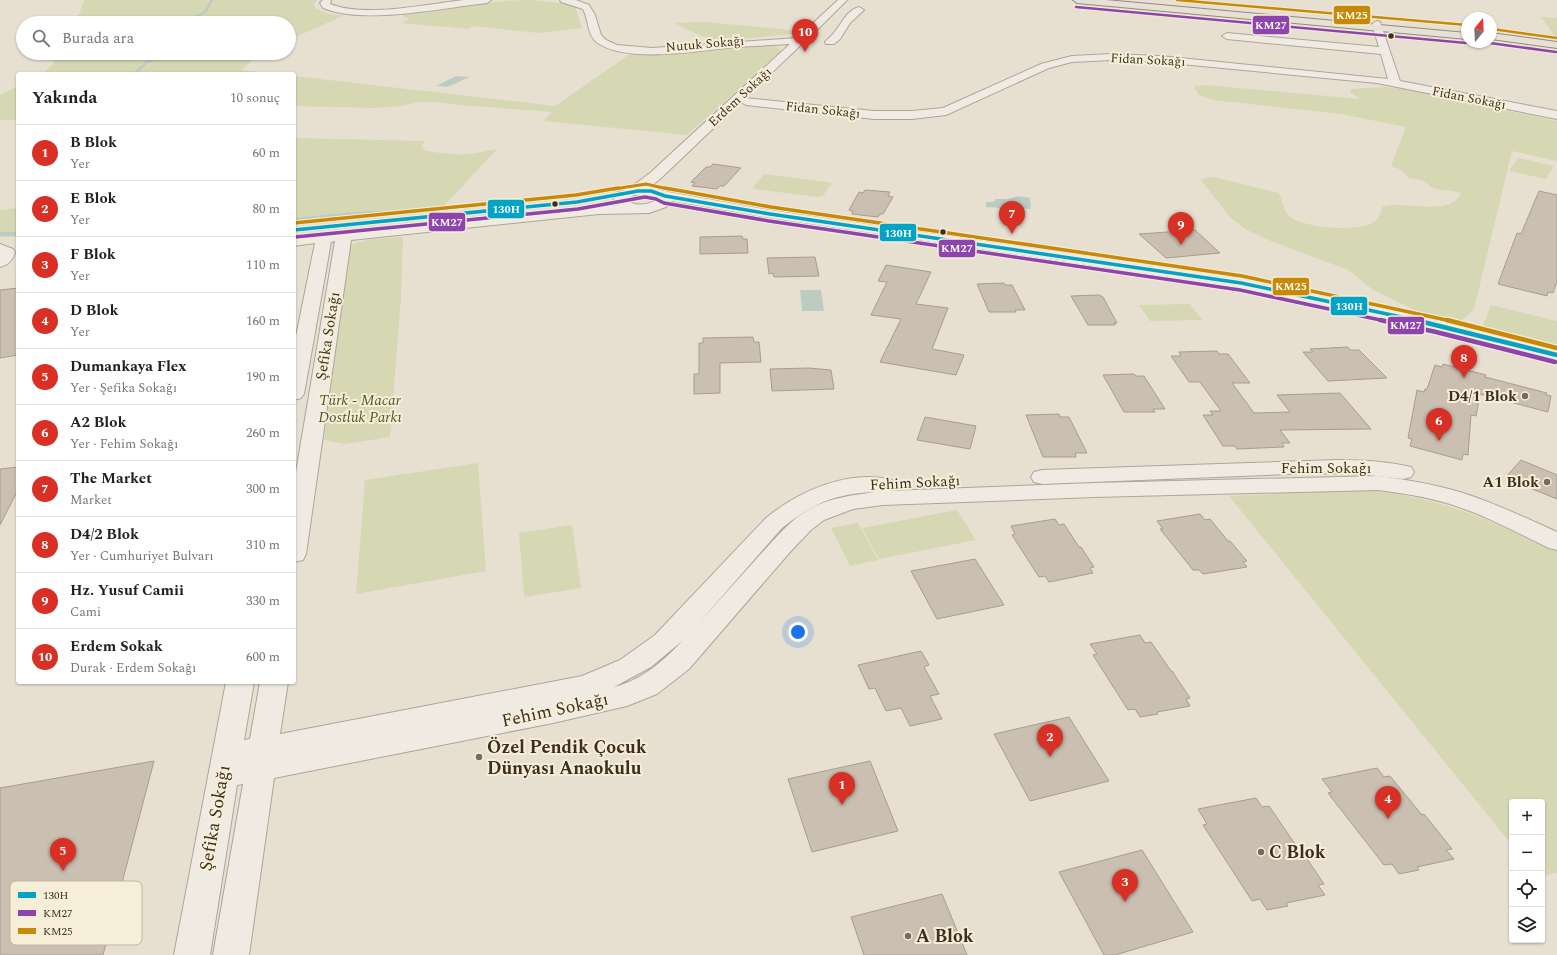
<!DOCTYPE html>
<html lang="tr">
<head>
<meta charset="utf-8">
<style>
  body { margin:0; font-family:Spectral,serif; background:#f6f6f6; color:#202124 }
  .controls { position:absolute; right:12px; bottom:12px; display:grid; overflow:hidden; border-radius:4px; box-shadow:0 1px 3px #0004 }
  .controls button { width:36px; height:36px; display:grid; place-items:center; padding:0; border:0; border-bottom:1px solid #e0e0e0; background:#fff; color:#202124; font:20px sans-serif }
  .compass { position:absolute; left:1461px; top:12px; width:36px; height:36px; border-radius:50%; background:#fff; box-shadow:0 1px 3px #0004; rotate:18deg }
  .you { position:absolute; left:798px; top:632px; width:14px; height:14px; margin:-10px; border:3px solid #fff; border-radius:50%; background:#1a73e8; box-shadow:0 0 0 6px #1a73e833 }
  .badge { display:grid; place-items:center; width:26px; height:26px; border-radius:50%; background:#d93025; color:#fff; font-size:13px; font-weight:700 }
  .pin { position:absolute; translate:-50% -33px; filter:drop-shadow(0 1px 2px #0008) }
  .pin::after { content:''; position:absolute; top:21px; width:14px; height:12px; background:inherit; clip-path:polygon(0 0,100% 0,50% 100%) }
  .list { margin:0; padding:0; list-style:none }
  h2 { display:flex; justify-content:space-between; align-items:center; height:52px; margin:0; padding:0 16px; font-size:17px }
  h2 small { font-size:13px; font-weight:400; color:#757577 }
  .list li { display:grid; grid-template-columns:26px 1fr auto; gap:12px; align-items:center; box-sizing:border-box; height:56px; padding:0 16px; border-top:1px solid #e0e0e0 }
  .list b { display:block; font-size:15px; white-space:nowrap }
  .list p { margin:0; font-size:13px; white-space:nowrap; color:#757577 }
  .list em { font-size:13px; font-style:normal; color:#757577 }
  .icon { flex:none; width:22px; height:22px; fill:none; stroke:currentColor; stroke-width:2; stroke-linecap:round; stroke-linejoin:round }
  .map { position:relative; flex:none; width:1557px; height:955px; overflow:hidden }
  .search { position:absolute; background:#fff; box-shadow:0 1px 3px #0004; left:16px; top:16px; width:280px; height:44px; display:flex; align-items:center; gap:10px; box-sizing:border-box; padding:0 14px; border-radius:22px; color:#757577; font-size:15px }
  .panel { position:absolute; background:#fff; box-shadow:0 1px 3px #0004; left:16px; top:72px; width:280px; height:612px; border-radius:4px }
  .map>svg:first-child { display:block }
</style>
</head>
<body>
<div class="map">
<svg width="1557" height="955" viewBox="0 0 1557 955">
  <rect width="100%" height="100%" fill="#e7e0d1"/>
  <g fill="#d6d7b3">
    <path d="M84,0H317L314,4L316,9L330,14L345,15L289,40V23H52L79,15Z"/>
    <path d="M530,0L560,3L575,7L582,28L539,33L474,26L468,29L446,27L452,24L444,27L401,23L409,19L404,17L401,13L504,1Z"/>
    <path d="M1541,17L1557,18V39Z"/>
    <path d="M705,22L801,31L791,34L715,42L674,23Z"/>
    <path d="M758,46H776L781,51L687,135L544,121L552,112L460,105L438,102H417L402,106L374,108L294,106V76L555,106L630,54L657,55Z"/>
    <path d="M47,53H262L241,70L275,74H42L54,63Z"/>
    <path d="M1205,85L1360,99L1350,92L1351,89L1384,87L1405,89L1557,121V161L1512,151L1474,309C1464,321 1447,331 1434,319L1373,290L1348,270L1271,241L1247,230L1230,217L1200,179L1214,177L1278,193C1284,200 1282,211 1290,217C1305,228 1361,233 1375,221C1380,217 1381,212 1382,207C1404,199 1448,218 1461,194L1458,192L1432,188L1427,183L1421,180L1408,178C1405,171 1397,168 1391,166L1406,127L1341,114L1213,100L1198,94L1194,86Z"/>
    <path d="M18,86V120H0V95Z"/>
    <path d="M294,138L425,141L421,146L424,150C453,156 467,156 497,149L440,210L294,223Z"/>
    <path d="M1518,158L1554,166L1546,179L1509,171Z"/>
    <path d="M764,174L832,183L823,196L817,197L754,189L753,187Z"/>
    <path d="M18,208V237H0V210Z"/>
    <path d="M403,237L401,298L390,437L345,444L324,440L347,248C362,237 386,239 403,237Z"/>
    <path d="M1190,304L1202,320L1150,321L1139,305Z"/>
    <path d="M1491,305L1557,321V357L1479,336Z"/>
    <path d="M478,463L486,571L356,594L365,480Z"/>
    <path d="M1354,490C1433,493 1487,519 1557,551V873L1542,876V802H1512V845L1229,496Z"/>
    <path d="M957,510L976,540L879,559L862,528Z"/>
    <path d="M858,523L878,560L850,566L831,528Z"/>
    <path d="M572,525L581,588L524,597L519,533Z"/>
  </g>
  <g fill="#bcccc2">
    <path d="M456,76L470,77L447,87L436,86Z"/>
    <path d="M1018,196L1030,198L1031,209L986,207V202H992L995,201V199H1008Z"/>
    <path d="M800,290H821L824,311H802Z"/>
  </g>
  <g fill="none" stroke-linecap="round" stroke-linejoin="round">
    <g stroke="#bcccc2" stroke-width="2.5">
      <path d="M184,23L205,12L212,0"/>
      <path d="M134,74L147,62L168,53"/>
    </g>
    <g stroke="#bcccc2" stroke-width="4">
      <path d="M294,220L367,213H387"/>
      <path d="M0,234H18"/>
    </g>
  </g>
  <g fill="#cbbfb2" stroke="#a89c90">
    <path d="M713,164L741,168L724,186H720L717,189L692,186L695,183L691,182L706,167H710Z"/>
    <path d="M865,190L890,192L888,196L893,197L883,214H880L878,217L852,214L853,211L849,210L859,192L863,193Z"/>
    <path d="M1539,191L1557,195V281L1553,293L1548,292L1547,296L1498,284L1517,233L1521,234Z"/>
    <path d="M1195,230L1220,253L1166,258L1139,234Z"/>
    <path d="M742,236L743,239H747L748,253L700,254V237Z"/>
    <path d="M815,257L819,276L774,277L773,273L769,274L767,258Z"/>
    <path d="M886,265L931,272L916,304L948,308L932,349L964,355L956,375L880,362L901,319L871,315L887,282L878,281Z"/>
    <path d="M1004,283L1005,285H1012L1025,310H1015L1016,312H989L977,284Z"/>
    <path d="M18,288V355L0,358V290Z"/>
    <path d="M1099,295L1103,297L1117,323H1114L1115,325H1088L1071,296Z"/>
    <path d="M753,337L754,342H759L761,362L720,363V393L694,394V374H699V343H703V338Z"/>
    <path d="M1348,347L1350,350H1359L1387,378L1328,381L1303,352H1313L1310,349Z"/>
    <path d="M1217,351L1219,354H1228L1250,383H1232L1254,413L1290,412L1277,395L1340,393L1371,429L1280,430L1290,443H1282L1284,447L1237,449L1235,446H1223L1203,415H1213L1210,411H1221L1200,382H1189L1171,356H1181L1179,352Z"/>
    <path d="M1443,364L1486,375L1485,377L1547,393L1546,395L1551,396L1548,412L1480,394L1476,416L1471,415L1468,455L1463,454L1462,460L1410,446L1412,439L1408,438L1417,390L1424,392L1425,389H1427L1435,365L1442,367Z"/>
    <path d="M809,368L831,370L834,389L772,391L770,369Z"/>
    <path d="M1134,374L1136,376H1144L1165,409H1153L1155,412H1124L1103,375Z"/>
    <path d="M1059,414L1060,417H1069L1087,453H1075L1076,457H1043L1026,415Z"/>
    <path d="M925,417L976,426L970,449L917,440Z"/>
    <path d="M1521,460L1557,475V499L1505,478Z"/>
    <path d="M18,467V490L0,525V469Z"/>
    <path d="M1200,514L1205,520L1210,519L1228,541H1230L1247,561L1243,562L1247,567L1203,574L1199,570H1193L1160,529H1163L1157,521Z"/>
    <path d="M1055,519L1059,525L1064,524L1079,547H1081L1094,567L1090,568L1093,573L1049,582L1045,576L1039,577L1012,535L1015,534L1011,526Z"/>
    <path d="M975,559L1004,605L937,619L911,571Z"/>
    <path d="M1140,635L1145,643L1151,642L1171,671H1172L1190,698L1186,699L1190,706L1157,712L1158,714L1140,717L1135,709L1128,710L1093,655L1097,654L1090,644Z"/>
    <path d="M921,651L929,665L924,667L939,694L930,696L942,719L910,726L901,708L886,711L875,688L869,689L858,665Z"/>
    <path d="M1069,717L1109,781L1030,801L994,734Z"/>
    <path d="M154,761L103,955H0V788Z"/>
    <path d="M870,761L898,831L812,852L788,779Z"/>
    <path d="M1377,768L1384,777L1390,776L1422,815L1424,814L1452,849L1446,850L1454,859L1417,867L1419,870L1399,874L1392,864L1384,865L1328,793L1332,792L1322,779Z"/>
    <path d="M1256,798L1262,807L1269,806L1297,847H1299L1324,884L1318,885L1325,895L1286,903L1288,906L1267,910L1260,899L1252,901L1203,825L1207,824L1198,809Z"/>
    <path d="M1142,850L1193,932L1115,955H1104L1059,872Z"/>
    <path d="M942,894L967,955H864L851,917Z"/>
  </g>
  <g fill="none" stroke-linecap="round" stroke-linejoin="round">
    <g stroke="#ada599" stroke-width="2">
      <g id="minor">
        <path d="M323,0H331L330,4C366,18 426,4 464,0C473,0 482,0 491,0L487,3C441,8 365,25 323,8L320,3Z"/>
        <path d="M560,0H576L589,5L595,15L601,35L606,40L617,45L652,48L797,38L838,0H847L810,37L812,39L811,41L803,43L745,98L874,111H912L943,108L1041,64L1072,56L1112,54L1160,56L1388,79L1381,54L1227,39L1222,36L1227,33L1379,47L1372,24L1377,21L1380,22L1400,81L1557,111V119L1377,83L1160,62L1112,60L1072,62L1049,68L946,115L912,119H874L746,105L741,102L660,179L650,187L669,192L770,210L1241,278L1438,320L1557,349V361L1437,330L1241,288L770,218L672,201L666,207L649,213L599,214L351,240L306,554L303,560L294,562V484L335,241L331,242L304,394L301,398L294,400V346L315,243L294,246V236L616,205L613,200L618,192L631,187L650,173L790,44C771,45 753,46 735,47C699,51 630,63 599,44C587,37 589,20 583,9L561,2ZM634,195H648L658,198V199C649,205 636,207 627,200Z"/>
        <path d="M859,7L864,10L850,23L840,39L834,44H826L825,42C827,39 830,38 832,35C841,26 846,10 859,7Z"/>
        <path d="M0,244L13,249L15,252C13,260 8,265 0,267Z"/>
        <path d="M1337,460C1361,460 1387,461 1411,467L1414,472L1411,477L1403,479L1359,474L1314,473L1042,484L1034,482L1031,477L1034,472L1042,470Z"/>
        <path d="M1378,476C1409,480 1440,485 1469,495C1499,505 1528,519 1557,532V550L1549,548C1516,532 1485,515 1450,504C1427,497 1402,493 1378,490L1094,497L883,505L853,509L824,520L811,530L790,552L689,669L657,694L627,706L553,723L274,778L249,955H213L243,784L237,785L210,955H174L226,682H254L244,740L250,739L260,682H288L280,734L582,676L620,660L655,635L766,518C799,491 849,469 892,480L895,485L892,490L889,491L1094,483ZM875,492C853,495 828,498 808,510C789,521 774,540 759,556C738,579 717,603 696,626L782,528C812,504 836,493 875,492ZM682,641C664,661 640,681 614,687L651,667Z"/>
      </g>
    </g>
    <g stroke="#928b80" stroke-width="2">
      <g id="major">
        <path d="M1073,0H1106L1467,33V39L1077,3Z"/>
        <path d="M1491,33L1557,42V48L1491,39Z"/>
      </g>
    </g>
    <use href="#minor" fill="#efebe3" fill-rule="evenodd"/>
    <use href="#major" fill="#e6e1d4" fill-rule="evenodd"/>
    <g stroke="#f7eed8" stroke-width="5.5">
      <path id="bus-1-far1" d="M294,230L577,202L638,191H651L665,196L770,214L1241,283L1420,321"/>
    </g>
    <g stroke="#f7eed8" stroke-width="7">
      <path id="bus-1" d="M1415,320L1557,355"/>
    </g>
    <g stroke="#f7eed8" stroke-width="4">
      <g id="bus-2-far2">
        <path d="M1076,7L1466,43"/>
        <path d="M1490,43L1556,52"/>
      </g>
    </g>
    <g stroke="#f7eed8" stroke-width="5.5">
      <path id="bus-2-far1" d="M295,237L578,209L645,197L656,199L664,203L769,221L1240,290L1385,321"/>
    </g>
    <g stroke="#f7eed8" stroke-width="7">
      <path id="bus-2" d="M1380,320L1436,332L1555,362"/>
    </g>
    <g stroke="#f7eed8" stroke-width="4">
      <g id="bus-3-far3">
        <path d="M1177,0L1467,25"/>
        <path d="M1492,29L1557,38"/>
      </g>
    </g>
    <g stroke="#f7eed8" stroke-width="4.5">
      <path id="bus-3-far2" d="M614,189L646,184L668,189"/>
    </g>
    <g stroke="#f7eed8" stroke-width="5.5">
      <g id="bus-3-far1">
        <path d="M665,188L771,207L1242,276L1451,321"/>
        <path d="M294,223L576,195L618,188"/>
      </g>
    </g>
    <g stroke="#f7eed8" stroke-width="7">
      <path id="bus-3" d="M1447,320L1557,348"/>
    </g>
    <use href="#bus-1-far1" stroke="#03a3c5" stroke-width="3.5"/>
    <use href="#bus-1" stroke="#03a3c5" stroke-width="4.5"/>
    <use href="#bus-2-far2" stroke="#8e44ad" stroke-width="2.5"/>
    <use href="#bus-2-far1" stroke="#8e44ad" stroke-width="3.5"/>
    <use href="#bus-2" stroke="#8e44ad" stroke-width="4.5"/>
    <use href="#bus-3-far3" stroke="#c88808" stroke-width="2.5"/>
    <use href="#bus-3-far2" stroke="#c88808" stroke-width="3"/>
    <use href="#bus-3-far1" stroke="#c88808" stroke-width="3.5"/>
    <use href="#bus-3" stroke="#c88808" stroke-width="4.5"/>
  </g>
  <g fill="#3d2e20" stroke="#f7eed8" stroke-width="1.5">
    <circle cx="1391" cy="36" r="3.5"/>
    <circle cx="555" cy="204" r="3.5"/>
    <circle cx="943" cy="232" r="3.5"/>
  </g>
  <g fill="#786c5e" stroke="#f7eed8" stroke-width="1.5">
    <circle cx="1525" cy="396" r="4"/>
    <circle cx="1547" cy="482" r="4"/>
    <circle cx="479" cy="757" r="4"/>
    <circle cx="1261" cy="852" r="4"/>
    <circle cx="908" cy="936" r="4"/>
  </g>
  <g text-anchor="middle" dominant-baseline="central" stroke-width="4" stroke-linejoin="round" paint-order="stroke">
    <g font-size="13" fill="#3d2e20" stroke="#f7eed8">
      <text transform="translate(705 44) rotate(-5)">Nutuk Sokağı</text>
      <text transform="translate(1148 60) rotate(3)">Fidan Sokağı</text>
      <text transform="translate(740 97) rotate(-43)">Erdem Sokağı</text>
      <text transform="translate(1469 98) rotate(11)">Fidan Sokağı</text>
      <text transform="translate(823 110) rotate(6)">Fidan Sokağı</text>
    </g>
    <g font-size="15" fill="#3d2e20" stroke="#f7eed8">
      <text transform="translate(328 336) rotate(-81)">Şefika Sokağı</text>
      <text x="1326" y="468">Fehim Sokağı</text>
      <text transform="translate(915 483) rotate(-3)">Fehim Sokağı</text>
    </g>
    <g font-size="15" font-weight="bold" fill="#3d2e20" stroke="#f7eed8" text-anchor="end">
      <text x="1517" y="396">D4/1 Blok</text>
      <text x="1539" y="482">A1 Blok</text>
    </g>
    <g font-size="15" font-style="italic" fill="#4d5a26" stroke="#f7eed8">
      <text x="360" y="400">Türk - Macar<tspan x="360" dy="17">Dostluk Parkı</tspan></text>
    </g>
    <g font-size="18" fill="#3d2e20" stroke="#f7eed8">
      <text transform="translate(555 710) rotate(-12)">Fehim Sokağı</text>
      <text transform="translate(215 818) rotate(-80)">Şefika Sokağı</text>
    </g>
    <g font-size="18" font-weight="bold" fill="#3d2e20" stroke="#f7eed8" text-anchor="start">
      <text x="487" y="747">Özel Pendik Çocuk<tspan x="487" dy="21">Dünyası Anaokulu</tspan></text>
      <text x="1269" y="852">C Blok</text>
      <text x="916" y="936">A Blok</text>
    </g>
  </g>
  <rect x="10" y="881" width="132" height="64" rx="6" fill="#f7eed8" stroke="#bfb4a1" stroke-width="1"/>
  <rect x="18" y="892" width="18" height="6" fill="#03a3c5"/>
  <rect x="18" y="910" width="18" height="6" fill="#8e44ad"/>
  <rect x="18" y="928" width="18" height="6" fill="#c88808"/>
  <g font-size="11" fill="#3d2e20">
    <text x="43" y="899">130H</text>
    <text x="43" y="917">KM27</text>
    <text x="43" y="935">KM25</text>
  </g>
  <g stroke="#f7eed8" stroke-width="1.5">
    <rect x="1333" y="5" width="38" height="20" rx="4" fill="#c88808"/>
    <rect x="1252" y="15" width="38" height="20" rx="4" fill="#8e44ad"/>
    <rect x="487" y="199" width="38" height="20" rx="4" fill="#03a3c5"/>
    <rect x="428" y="212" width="38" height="20" rx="4" fill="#8e44ad"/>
    <rect x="879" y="223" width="38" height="19" rx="4" fill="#03a3c5"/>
    <rect x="938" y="239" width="38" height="19" rx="4" fill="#8e44ad"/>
    <rect x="1272" y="277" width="38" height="19" rx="4" fill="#c88808"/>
    <rect x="1330" y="296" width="38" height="20" rx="4" fill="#03a3c5"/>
    <rect x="1387" y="316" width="38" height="19" rx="4" fill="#8e44ad"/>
  </g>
  <g font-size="11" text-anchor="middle" font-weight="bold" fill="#fff">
    <text x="1352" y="19">KM25</text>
    <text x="1271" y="29">KM27</text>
    <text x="506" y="213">130H</text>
    <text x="447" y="226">KM27</text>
    <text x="898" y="237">130H</text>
    <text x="957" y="252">KM27</text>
    <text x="1291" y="290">KM25</text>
    <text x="1349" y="310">130H</text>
    <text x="1406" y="329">KM27</text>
  </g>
</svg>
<div class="controls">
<button>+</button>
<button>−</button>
<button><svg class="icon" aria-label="locate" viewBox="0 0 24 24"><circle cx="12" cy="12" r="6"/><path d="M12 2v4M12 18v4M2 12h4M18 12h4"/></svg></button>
<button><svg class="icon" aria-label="layers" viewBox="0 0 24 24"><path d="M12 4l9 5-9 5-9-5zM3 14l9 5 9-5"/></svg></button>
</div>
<svg class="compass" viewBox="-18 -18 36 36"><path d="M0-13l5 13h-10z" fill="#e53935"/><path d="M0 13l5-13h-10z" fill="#757577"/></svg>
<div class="you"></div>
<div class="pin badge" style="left:842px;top:805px">1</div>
<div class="pin badge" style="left:1050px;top:757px">2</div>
<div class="pin badge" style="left:1125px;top:902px">3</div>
<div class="pin badge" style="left:1388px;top:819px">4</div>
<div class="pin badge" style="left:63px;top:871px">5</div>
<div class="pin badge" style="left:1439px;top:441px">6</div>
<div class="pin badge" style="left:1012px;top:234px">7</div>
<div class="pin badge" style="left:1464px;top:378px">8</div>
<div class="pin badge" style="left:1181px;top:245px">9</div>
<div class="pin badge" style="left:805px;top:52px">10</div>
<div class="search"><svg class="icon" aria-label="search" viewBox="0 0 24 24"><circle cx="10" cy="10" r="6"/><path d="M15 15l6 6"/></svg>Burada ara</div>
<section class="panel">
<h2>Yakında<small>10 sonuç</small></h2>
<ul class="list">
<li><span class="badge">1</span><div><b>B Blok</b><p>Yer</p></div><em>60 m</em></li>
<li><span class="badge">2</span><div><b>E Blok</b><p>Yer</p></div><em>80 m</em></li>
<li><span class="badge">3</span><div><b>F Blok</b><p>Yer</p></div><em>110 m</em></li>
<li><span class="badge">4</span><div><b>D Blok</b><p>Yer</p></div><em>160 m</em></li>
<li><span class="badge">5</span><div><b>Dumankaya Flex</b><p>Yer · Şefika Sokağı</p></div><em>190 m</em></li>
<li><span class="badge">6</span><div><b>A2 Blok</b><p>Yer · Fehim Sokağı</p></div><em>260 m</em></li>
<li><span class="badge">7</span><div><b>The Market</b><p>Market</p></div><em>300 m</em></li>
<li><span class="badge">8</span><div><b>D4/2 Blok</b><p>Yer · Cumhuriyet Bulvarı</p></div><em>310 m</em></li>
<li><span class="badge">9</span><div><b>Hz. Yusuf Camii</b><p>Cami</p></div><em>330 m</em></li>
<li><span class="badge">10</span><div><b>Erdem Sokak</b><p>Durak · Erdem Sokağı</p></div><em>600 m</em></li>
</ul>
</section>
</div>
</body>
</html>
